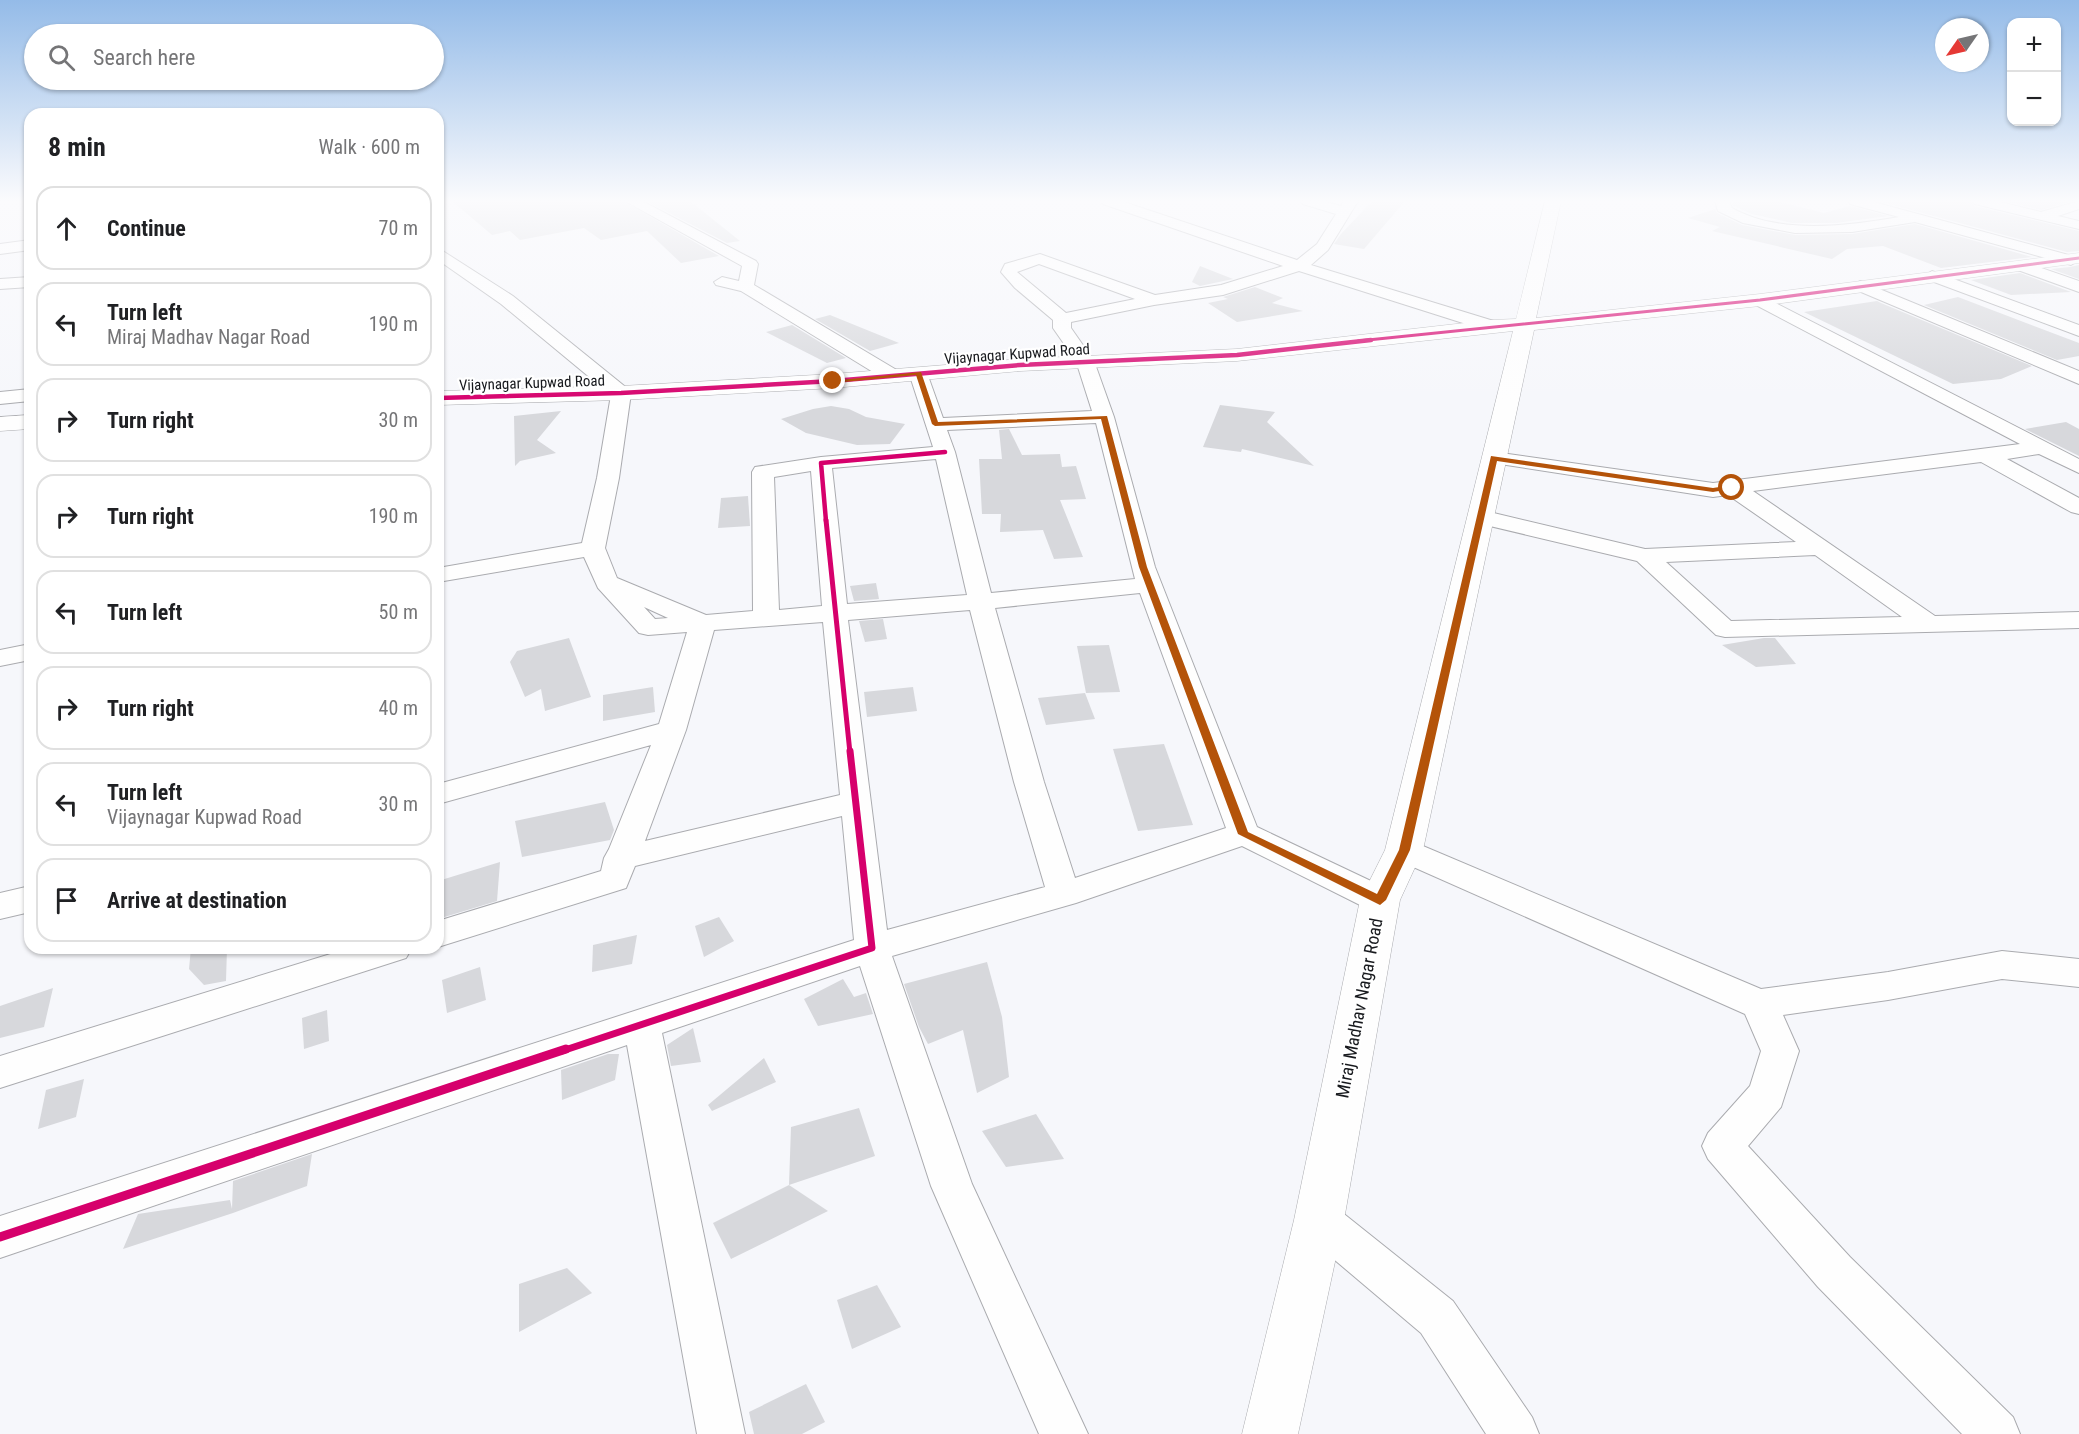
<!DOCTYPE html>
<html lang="en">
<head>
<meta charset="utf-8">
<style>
  body { margin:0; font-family:"Roboto Condensed",sans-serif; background:#f2f2f2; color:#202124 }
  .controls { position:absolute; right:18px; top:18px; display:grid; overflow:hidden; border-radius:12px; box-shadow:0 2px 4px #0004 }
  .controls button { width:54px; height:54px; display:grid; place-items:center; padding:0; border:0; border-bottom:2px solid #e0e0e0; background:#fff; color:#202124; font:30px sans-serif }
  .compass { position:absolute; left:1935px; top:18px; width:54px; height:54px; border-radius:50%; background:#fff; box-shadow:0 2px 4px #0004; rotate:236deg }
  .stop { position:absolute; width:18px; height:18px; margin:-14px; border:4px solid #b45309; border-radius:50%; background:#fff }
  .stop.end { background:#b45309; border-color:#fff; box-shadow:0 2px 6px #0008 }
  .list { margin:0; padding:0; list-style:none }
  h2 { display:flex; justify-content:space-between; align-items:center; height:78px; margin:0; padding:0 24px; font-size:26px }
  h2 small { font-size:20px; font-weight:400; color:#757577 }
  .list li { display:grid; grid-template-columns:39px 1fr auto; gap:18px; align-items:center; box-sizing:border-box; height:84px; margin:0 12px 12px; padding:0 12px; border:2px solid #e0e0e0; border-radius:18px }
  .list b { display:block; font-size:22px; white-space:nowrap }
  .list p { margin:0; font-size:20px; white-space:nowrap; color:#757577 }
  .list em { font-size:20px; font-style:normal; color:#757577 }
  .icon { flex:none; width:33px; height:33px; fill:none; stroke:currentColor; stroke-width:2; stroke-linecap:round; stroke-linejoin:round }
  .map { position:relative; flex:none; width:2079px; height:1434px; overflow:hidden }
  .search { position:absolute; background:#fff; box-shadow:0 2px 4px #0004; left:24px; top:24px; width:420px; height:66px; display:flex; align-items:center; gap:15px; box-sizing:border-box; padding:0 21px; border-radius:33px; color:#757577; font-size:22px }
  .panel { position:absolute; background:#fff; box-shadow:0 2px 4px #0004; left:24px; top:108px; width:420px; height:846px; border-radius:18px }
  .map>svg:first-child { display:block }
</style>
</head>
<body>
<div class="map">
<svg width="2079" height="1434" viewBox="0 0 2079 1434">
  <rect width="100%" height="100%" fill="#f6f7fb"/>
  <g fill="#d7d8dc">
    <path d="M452,201H623L719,256L681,263L647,231L601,240L584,228L520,240L510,231L492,235Z"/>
    <path d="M646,201H690L740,241L727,243Z"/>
    <path d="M1372,201H1405L1364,249L1334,244L1341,234Z"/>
    <path d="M1738,201H1777L1824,213L1850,206L1888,216L1836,223H1792L1752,214L1734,206L1732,203Z"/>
    <path d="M1878,201H1971L1974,206L2079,231V251L2067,252Z"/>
    <path d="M2004,201H2072L2041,210Z"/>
    <path d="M1715,209L1717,213L1742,225L1795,235L1852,234L1915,224L2032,257L1941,268L1883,246L1847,249L1832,259L1712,231L1720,227L1688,218Z"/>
    <path d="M2079,265V279L2051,269L2070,267Z"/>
    <path d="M1200,266L1233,279L1200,286L1192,282Z"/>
    <path d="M2020,273L2071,292L2011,295L1971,280Z"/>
    <path d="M1255,287L1283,298L1272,303L1303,311L1237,322L1208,303L1228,299L1223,297Z"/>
    <path d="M1958,297L2079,343V356L2057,360L1924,305Z"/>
    <path d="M1877,301L1881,303L2032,366L2001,379L1953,384L1804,312Z"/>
    <path d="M830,315L899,343L870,351L815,319Z"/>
    <path d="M792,325L846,358L827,363L766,332Z"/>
    <path d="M1220,405L1275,412L1267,422L1314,466L1242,449L1241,452L1203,447Z"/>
    <path d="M831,406L849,409L866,417L905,424L890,444L857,445L806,433L781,419L813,409Z"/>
    <path d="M561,411L537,440L556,453L520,461L515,466L514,416Z"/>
    <path d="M2066,422L2079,429V456L2025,429Z"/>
    <path d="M1009,429L1022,455L1060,454L1062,467L1076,466L1086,499L1060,500L1083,557L1054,559L1043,530L1000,532L1001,514H982L979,459H1002L999,430Z"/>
    <path d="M748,496L750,526L718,528L721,498Z"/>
    <path d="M876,583L879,599L854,601L850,586Z"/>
    <path d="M883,619L887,639L865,642L859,621Z"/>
    <path d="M569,638L591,697L545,711L541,689L525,697L510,662L517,651Z"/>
    <path d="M1764,638H1775L1796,664L1756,667L1722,645Z"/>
    <path d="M1109,645L1120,692L1086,693L1077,646Z"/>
    <path d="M653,687L655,712L603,721V695Z"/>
    <path d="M913,687L917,711L867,717L864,692Z"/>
    <path d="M1085,693L1095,719L1046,725L1038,698Z"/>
    <path d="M1164,744L1193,825L1138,831L1113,749Z"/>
    <path d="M605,802L614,830L610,840L522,857L515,821Z"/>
    <path d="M500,862L497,901L438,919V881Z"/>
    <path d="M719,917L734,941L704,957L695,926Z"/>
    <path d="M637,935L632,964L592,972L593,945Z"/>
    <path d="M191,948H227L226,981L204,985L189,969Z"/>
    <path d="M987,962L1002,1017L1009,1077L977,1093L963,1030L928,1044L919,1027L904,984Z"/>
    <path d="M480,967L486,1000L447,1013L442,980Z"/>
    <path d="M843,979L854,997L866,993L873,1014L818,1026L804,999Z"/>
    <path d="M53,988L44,1027L0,1038V1006Z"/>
    <path d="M327,1010L329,1041L304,1049L302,1018Z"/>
    <path d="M693,1028L701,1062L671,1066L667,1045Z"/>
    <path d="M608,1054H619L615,1080L562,1100L561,1070Z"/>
    <path d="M764,1058L776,1082L712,1111L708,1105Z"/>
    <path d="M84,1079L76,1117L38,1129L46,1090Z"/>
    <path d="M859,1108L875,1156L789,1185L791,1127Z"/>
    <path d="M1036,1114L1064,1159L1006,1167L982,1131Z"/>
    <path d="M312,1154L307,1186L233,1213L123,1249L138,1214L230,1200L232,1209L233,1181Z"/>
    <path d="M789,1185L828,1211L731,1259L713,1223Z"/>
    <path d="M567,1268L592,1293L519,1332V1284Z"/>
    <path d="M877,1285L901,1327L852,1349L837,1300Z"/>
    <path d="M806,1384L825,1422L802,1434H754L749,1412Z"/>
  </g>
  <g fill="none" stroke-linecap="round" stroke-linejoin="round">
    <g stroke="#aaabaf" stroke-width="2">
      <g id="minor">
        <path d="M625,201H642L756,261L758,264L754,285L900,372L902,376L900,380H886L741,291L716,285L714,282L722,277L739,281L742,266Z"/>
        <path d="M1101,201H1121L1297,260L1317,244L1336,214L1303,204L1301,201H1322L1341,206L1344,201H1358L1328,250L1311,265L1497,322L1500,326L1497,330H1485L1299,271L1223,295L1154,305L1071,322V328L1094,361L1114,417L1155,567L1257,827L1392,891L1397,900L1392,909L1380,913L1368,909L1242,846L1076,903L892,956L972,1184L1088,1434H1039L931,1186L860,966L662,1033L745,1434H697L627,1045L0,1258V1216L854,940L842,816L635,866L626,888L438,947V921L601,871L604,858L609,849L651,745L438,804V784L659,724L687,632L648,635L639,633L598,588L584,557L438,582V568L582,543L597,478L611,395L501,304L438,260V248L513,296L628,389L631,393L619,478L605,548L617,578L706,615L753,611L752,472L755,467L821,457L933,447L909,373L911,369H925L927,373L943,418L1092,411L1076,361L1053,328V320L1015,288L1001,272L1005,264L1040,254L1155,295L1221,285L1283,266L1103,204ZM1039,264L1135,299L1066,313L1017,272ZM1096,423L1135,579L991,593L955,452L947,430ZM936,459L967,595L847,604L832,468ZM811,471L822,606L779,610L774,477ZM1140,593L1226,828L1075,878L1044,782L995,608ZM644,607L668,618L655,619ZM970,610L1014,782L1045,887L887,930L848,620ZM823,622L840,795L645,841L686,730L714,630Z"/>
        <path d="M1715,201H1729L1732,208C1780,235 1847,226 1899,217L1850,204L1848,201H1870L2076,257L2079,260L2071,265L1915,222L1852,232L1795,233L1743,223L1718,211Z"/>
        <path d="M1973,201H1996L2041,212L2079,201V209L2058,216L2079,221V229L1975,204Z"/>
        <path d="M30,240V250L0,254V244Z"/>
        <path d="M2021,261L2079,281V292L2015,269L2013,266L2015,263Z"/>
        <path d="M1932,271L2079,325V336L1926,279L1924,276Z"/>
        <path d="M30,277V287L0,289V279Z"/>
        <path d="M1860,281L2079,371V384L1854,289L1852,286Z"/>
        <path d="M1760,295L2079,459V473L2039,454L2007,459L2079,498V514L2071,512L1981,462L1753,491L1935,616L2079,612V628L1725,637L1716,635L1637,561L1473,522L1470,517L1473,512L1481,510L1645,549L1796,542L1728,495L1713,497L1487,462L1483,458L1487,454L1494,452L1713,483L2020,444L1754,304L1752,300L1754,296ZM1815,555L1902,617L1731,621L1666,562Z"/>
        <path d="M30,389V401L0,404V392Z"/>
        <path d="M30,644V660L0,666V650Z"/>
        <path d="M1404,838L1761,989L1888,972L2002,951L2079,959V987L2002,979L1888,1000L1783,1015L1799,1051L1781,1107L1748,1146L1850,1257L2013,1417L2020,1434H1962L1818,1287L1708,1159L1702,1146L1708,1133L1750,1086L1761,1051L1745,1014L1393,858L1388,850L1393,842Z"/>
        <path d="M30,886V912L0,919V893Z"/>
        <path d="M350,948H412L406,958L0,1088V1056Z"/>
        <path d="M1319,1200L1334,1206L1453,1301L1532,1417L1539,1434H1486L1421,1333L1304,1234L1298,1220L1304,1206Z"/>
      </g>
    </g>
    <g stroke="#aaabaf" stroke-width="1">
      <g id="tertiary">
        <path d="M1545,201H1561L1536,318L1760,294L2079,253V263L1760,306L1534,330L1423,850L1400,900L1344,1220L1298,1434H1242L1294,1220L1360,900L1385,850L1513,331L1237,361L1020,371L833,388L621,400L438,405V391L621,386L833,374L1020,359L1237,349L1491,320L1516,319Z"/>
        <path d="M30,415V429L0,431V417Z"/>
      </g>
    </g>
    <use href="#minor" fill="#fefefe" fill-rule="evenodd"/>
    <use href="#tertiary" fill="#fefefe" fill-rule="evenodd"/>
    <g stroke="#fff" stroke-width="5">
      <path id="cycleway-far4" d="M1358,341L1760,300L2079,258"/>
    </g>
    <g stroke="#fff" stroke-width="8">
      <g id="cycleway-far3">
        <path d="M438,398L621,393L833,381L1020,365L1237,355L1371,340"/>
        <path d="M826,521L821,463L945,452"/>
      </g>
    </g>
    <g stroke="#fff" stroke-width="9">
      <path id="cycleway-far2" d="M826,520L850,753"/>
    </g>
    <g stroke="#fff" stroke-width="10">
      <path id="cycleway-far1" d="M562,1051L872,948L850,751"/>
    </g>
    <g stroke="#fff" stroke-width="13">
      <path id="cycleway" d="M0,1237L566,1049"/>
    </g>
    <use href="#cycleway-far4" stroke="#d6006c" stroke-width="3"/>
    <use href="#cycleway-far3" stroke="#d6006c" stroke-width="4.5"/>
    <use href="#cycleway-far2" stroke="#d6006c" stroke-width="5"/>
    <use href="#cycleway-far1" stroke="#d6006c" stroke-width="7"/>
    <use href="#cycleway" stroke="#d6006c" stroke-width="9"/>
  </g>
  <linearGradient id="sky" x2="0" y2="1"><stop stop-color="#94bbe8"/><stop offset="0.5" stop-color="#fbfbfd"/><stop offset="1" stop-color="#fbfbfd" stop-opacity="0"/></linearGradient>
  <rect width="2079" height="402" fill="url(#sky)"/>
  <path fill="#b45309" d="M921,372L938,422L1107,416L1147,567L1248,832L1377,894L1399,850L1491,456L1713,488L1732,485L1736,488L1713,492L1497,461L1410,850L1386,900L1380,905L1238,834L1139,567L1101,419L935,426L932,424L916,375L833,383L830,381Z"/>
  <g text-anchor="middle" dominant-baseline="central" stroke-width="4.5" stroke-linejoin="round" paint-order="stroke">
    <g font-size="15" fill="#17191d" stroke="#fff">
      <text transform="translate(1017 354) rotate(-4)">Vijaynagar Kupwad Road</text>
      <text transform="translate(532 383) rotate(-2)">Vijaynagar Kupwad Road</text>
    </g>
    <g font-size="18" fill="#17191d" stroke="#fff">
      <text transform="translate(1359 1008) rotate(-79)">Miraj Madhav Nagar Road</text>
    </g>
  </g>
</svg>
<div class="controls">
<button>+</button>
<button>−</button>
</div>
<svg class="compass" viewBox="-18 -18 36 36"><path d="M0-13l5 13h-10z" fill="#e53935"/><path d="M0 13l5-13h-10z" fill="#757577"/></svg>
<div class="stop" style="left:1732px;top:488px"></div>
<div class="stop end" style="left:833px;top:381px"></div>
<div class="search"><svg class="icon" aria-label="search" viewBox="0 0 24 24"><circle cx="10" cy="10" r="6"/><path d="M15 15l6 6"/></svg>Search here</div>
<section class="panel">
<h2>8 min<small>Walk · 600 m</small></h2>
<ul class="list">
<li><svg class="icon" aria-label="ahead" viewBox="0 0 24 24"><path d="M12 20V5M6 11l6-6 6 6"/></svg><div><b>Continue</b></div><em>70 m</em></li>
<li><svg class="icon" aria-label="left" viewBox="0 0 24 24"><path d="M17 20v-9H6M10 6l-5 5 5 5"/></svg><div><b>Turn left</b><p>Miraj Madhav Nagar Road</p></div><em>190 m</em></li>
<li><svg class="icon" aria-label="right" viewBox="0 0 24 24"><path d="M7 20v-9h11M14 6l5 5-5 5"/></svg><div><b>Turn right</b></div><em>30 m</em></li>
<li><svg class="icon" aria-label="right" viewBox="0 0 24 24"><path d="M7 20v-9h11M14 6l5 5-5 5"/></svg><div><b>Turn right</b></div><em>190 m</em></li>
<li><svg class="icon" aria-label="left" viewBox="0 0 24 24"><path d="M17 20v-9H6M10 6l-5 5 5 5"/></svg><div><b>Turn left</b></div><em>50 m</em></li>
<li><svg class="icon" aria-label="right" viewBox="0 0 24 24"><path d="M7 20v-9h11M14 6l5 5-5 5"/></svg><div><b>Turn right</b></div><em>40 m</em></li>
<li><svg class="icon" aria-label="left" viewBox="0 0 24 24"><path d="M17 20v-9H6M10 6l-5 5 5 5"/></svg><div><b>Turn left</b><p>Vijaynagar Kupwad Road</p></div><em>30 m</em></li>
<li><svg class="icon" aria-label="arrive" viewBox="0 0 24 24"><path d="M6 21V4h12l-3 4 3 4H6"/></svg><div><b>Arrive at destination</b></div></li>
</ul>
</section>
</div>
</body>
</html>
